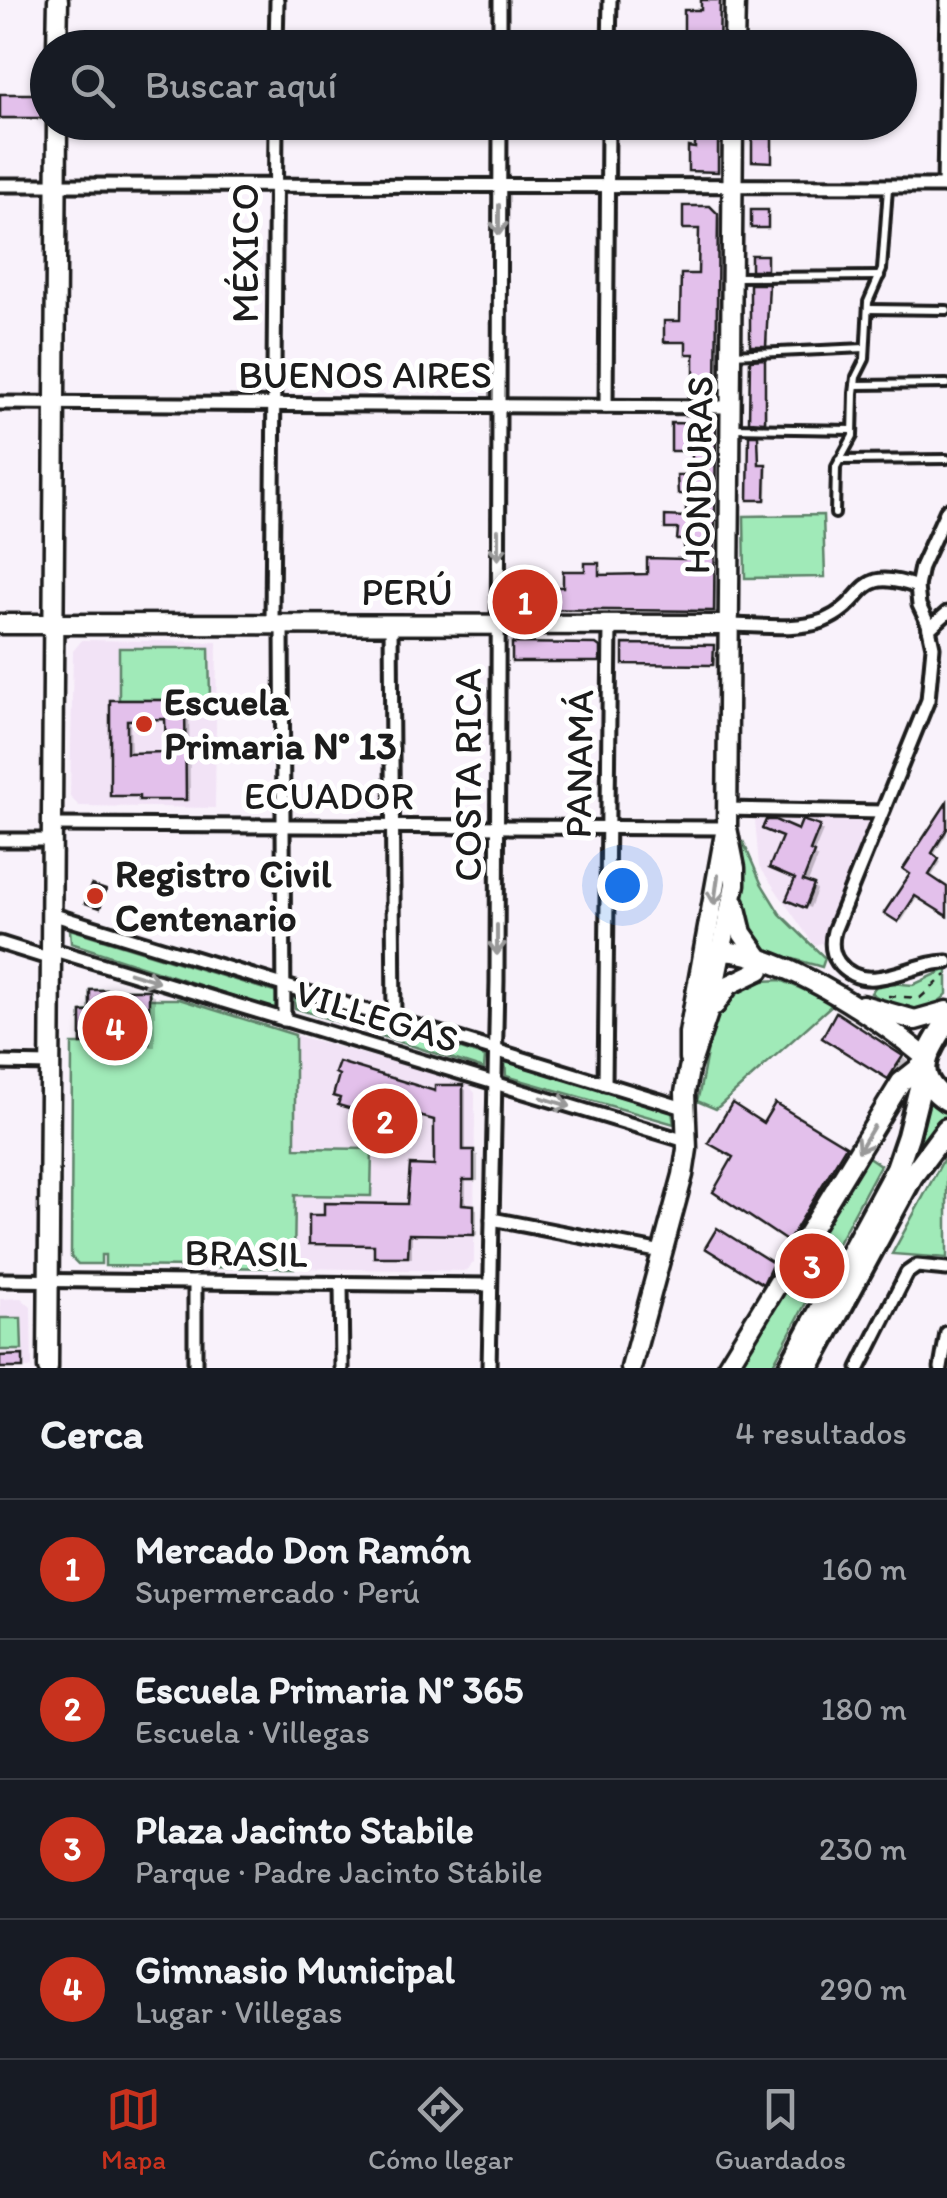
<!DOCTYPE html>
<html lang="es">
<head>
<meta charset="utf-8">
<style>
  body { margin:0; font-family:Itim,sans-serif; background:#20242c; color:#f1f3f6 }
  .you { position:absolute; left:622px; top:885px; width:35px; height:35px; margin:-25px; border:8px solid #fff; border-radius:50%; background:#1a73e8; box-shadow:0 0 0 15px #1a73e833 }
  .badge { display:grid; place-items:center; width:65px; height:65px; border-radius:50%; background:#c8321e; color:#fff; font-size:32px; font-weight:700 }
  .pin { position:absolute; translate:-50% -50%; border:5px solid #fff; box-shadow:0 2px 10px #0006 }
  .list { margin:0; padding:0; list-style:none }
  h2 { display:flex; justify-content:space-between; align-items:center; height:130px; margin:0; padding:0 40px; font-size:42px }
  h2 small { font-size:32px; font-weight:400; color:#9ea1a6 }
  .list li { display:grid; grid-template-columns:65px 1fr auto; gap:30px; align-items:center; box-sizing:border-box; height:140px; padding:0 40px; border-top:2px solid #363941 }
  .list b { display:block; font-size:38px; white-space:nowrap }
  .list p { margin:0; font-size:32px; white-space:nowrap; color:#9ea1a6 }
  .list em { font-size:32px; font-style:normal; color:#9ea1a6 }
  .icon { flex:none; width:55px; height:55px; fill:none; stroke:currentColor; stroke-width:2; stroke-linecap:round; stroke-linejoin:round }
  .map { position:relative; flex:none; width:947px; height:1368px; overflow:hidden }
  .search { position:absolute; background:#171b24; box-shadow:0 2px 8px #0004; left:30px; right:30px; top:30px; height:110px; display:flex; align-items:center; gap:25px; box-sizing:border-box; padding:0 35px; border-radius:55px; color:#9ea1a6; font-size:38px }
  .sheet { height:690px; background:#171b24 }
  nav { display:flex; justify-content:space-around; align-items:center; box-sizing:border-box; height:140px; border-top:2px solid #363941; background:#171b24; font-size:28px; color:#9ea1a6 }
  nav a { display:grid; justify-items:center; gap:5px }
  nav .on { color:#c8321e }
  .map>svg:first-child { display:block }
</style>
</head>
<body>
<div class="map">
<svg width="947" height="1368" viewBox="0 0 947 1368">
  <rect width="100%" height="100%" fill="#f9f2fb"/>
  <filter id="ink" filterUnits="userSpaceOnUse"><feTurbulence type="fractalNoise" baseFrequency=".01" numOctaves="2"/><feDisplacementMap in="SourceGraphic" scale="20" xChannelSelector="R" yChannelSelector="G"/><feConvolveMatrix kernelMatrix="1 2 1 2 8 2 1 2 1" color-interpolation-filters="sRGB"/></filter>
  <g filter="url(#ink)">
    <g fill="#f2e3f6">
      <path d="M82,640L217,642L215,808L79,806L70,797L73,651Z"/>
      <path d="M866,819L872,825L822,943L814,945L759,866L755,820Z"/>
      <path d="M295,1035L467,1083L475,1093L474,1262L466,1271L294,1268Z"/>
      <path d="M21,1298L31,1307L32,1368H0V1299Z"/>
    </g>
    <g fill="#a0eab8" stroke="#5e836a" stroke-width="2.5">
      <path d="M823,515L825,577L745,578L744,516Z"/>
      <path d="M119,648H209L210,700H119Z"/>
      <path d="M743,841L761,883L780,914L825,958L822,967C807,962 772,955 762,947C731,923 746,873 743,841Z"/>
      <path d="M70,929L277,993L276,1010L71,943Z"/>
      <path d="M947,969V994C925,1018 895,1010 871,993L879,982L913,985Z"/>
      <path d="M781,980L834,1003L716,1109L697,1101C707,1069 707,1004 742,986C753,980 768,981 781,980Z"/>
      <path d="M90,990H149L150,999H179L295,1035V1148L372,1149L371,1196L295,1195L294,1268L105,1266V1255H101V1264H78L71,1257L72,1044H81V1012L90,1011Z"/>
      <path d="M294,993L485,1057L484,1069L295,1008Z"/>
      <path d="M505,1061L672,1112L674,1124L506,1076Z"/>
      <path d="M923,1094L947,1110V1120L917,1168L900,1161Z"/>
      <path d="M947,1153V1258L892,1254Z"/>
      <path d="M864,1154L880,1165L771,1368H738Z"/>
      <path d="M0,1318H21L22,1350H0Z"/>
    </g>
    <g fill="#0003" fill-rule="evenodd">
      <path d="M704,0H723L722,48H687L704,12Z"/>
      <path d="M0,96H40L44,99L45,120H0Z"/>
      <path d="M697,122H721V172L690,170L697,150Z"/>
      <path d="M714,211L720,218L719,388H700L696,386V355L689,353V343L666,340L682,323L701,277V230L685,228Z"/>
      <path d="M768,286V346H755L752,345Z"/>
      <path d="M765,362L767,422L754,421L752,420Z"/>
      <path d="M715,426L719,428L717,612L516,607L566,590L598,566L602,568V577H649L686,562L687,541L680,539V530L668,527L688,519V495L680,492L695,478V452L673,449Z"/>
      <path d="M758,438L760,467L768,468L767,500L751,499Z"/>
      <path d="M596,646L603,651V663L514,660Z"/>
      <path d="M713,647L717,649V666L625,662Z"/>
      <path d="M112,703H185L189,705L190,801H146L141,797L113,794ZM168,720V755H131L130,721Z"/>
      <path d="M947,814V834L933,857L941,862L930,879L947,890V913L919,895L902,921L888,912Z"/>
      <path d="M819,829L823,831L813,855L818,858L807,885L817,890L810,908L790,899L798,878L800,833Z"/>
      <path d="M148,992L155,996V1047H90L84,1043Z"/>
      <path d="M837,1015L908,1061L896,1080L825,1037Z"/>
      <path d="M463,1088L466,1090V1153L478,1155V1181L466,1180V1207L477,1209V1235H412V1258L380,1257L377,1255V1246L312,1242L409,1207L436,1169L437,1120L416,1114L414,1120L358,1104L356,1110L341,1104L437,1094Z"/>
      <path d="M776,1107L851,1152L796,1243L716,1191L736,1156L764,1126Z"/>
      <path d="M718,1231L776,1268L768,1284L709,1247Z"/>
    </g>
    <g fill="#e3c0eb" stroke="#1c1c1c" stroke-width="2.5" fill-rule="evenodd">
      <path d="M701,0H720L719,48H684V10H701Z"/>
      <path d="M0,94H40L41,118H0Z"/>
      <path d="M695,130H718V172L688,171V147L695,148Z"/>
      <path d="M752,138H772V162L752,161Z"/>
      <path d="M683,206H710L718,214L716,388H694V354H686V342H664V321H680L681,274H698L699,229H683Z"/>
      <rect x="751" y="210" width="17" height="18"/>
      <rect x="751" y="255" width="16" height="15"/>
      <path d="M750,284H769L766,346H750Z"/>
      <path d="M765,359V422L749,421L750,360Z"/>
      <path d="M671,423L716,424L714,611L513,609L514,595L537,596L538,587H563V571H585V563H599V575L647,574V558L684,559V540H677L678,529H665V516L686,517V494H678L677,475H692V451H671Z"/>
      <path d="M749,435H758L759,464H766L765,500H748Z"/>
      <path d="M512,643L596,644L600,647V662H512Z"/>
      <path d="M623,644L714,645L713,665L623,664Z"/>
      <path d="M110,700H185L186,800H139V796H110ZM165,719L166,752L127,753V720Z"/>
      <path d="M947,802V829L932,853L939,859L929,875L947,887V916L915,896L898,922L884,913L910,874L903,869Z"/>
      <path d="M766,820H775L798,830L802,820L820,826L810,851L814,853L803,881L814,885L805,908L786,900L795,879L769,868L782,837L762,829Z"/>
      <path d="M91,885L106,890L100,908L85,903Z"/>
      <path d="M90,990H149V1044H81V1012H90Z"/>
      <path d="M836,1012L903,1056L888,1079L822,1038Z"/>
      <path d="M339,1062L435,1091V1085H463V1150H474V1180H463L462,1204L474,1205V1235L409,1234L408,1257H374V1245L309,1244V1215H324V1203L407,1204L410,1165L434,1166V1120L412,1114L410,1120L354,1104L352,1109L338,1105L340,1098L333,1096L339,1075L335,1073Z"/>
      <path d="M732,1103L763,1123L775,1103L846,1146L788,1242L713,1192L733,1157L708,1143Z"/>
      <path d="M717,1228L773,1263L763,1284L705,1248Z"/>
      <path d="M23,1355V1368H0V1356Z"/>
    </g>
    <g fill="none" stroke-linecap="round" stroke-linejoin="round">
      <g stroke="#1c1c1c" stroke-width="14">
        <g id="lane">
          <path d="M736,277L880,276"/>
          <path d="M868,309L947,310"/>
          <path d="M732,354L865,348"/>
          <path d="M855,385L947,384"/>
          <path d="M734,428L853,430"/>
          <path d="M839,460L947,459"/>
          <path d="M835,514L836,467L853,436L854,393L856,377L865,359L868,302L882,270L888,188"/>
        </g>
      </g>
      <g stroke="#1c1c1c" stroke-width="19">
        <g id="street">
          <path d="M276,48L277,0"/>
          <path d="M500,48V0"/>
          <path d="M609,48L610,0"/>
          <path d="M0,185L947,186"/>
          <path d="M944,186L947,0"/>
          <path d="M0,403L731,407"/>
          <path d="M606,406L608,122"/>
          <path d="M947,510L921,567L917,587L919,605L928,624L933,647L928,700L834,931C831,942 831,952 838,962C866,999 913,961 947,962"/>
          <path d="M272,624L276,122"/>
          <path d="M282,624L284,1020"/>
          <path d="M391,625L394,1019"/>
          <path d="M729,625C757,625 795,631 823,621C870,602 853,564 917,587"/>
          <path d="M929,629L947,613"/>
          <path d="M727,809L882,812"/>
          <path d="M52,825L727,828"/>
          <path d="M0,840H52"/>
          <path d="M51,914L684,1108"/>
          <path d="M0,943L51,959"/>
          <path d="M51,949L686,1141"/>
          <path d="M0,1063L50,1064"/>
          <path d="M605,1084L610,625"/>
          <path d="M492,1219L662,1252"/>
          <path d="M0,1280L490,1285"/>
          <path d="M341,1284L342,1368"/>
          <path d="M195,1368V1282"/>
          <path d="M489,1368L497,981L500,122"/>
          <path d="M859,1368L907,1273L917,1266L947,1269"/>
          <path d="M941,1368L947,1333"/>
        </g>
      </g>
      <g stroke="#1c1c1c" stroke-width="25">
        <g id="secondary">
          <path d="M57,48L58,0"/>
          <path d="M734,48L735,0"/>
          <path d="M0,624L729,625"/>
          <path d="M735,904L742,933L761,960"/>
          <path d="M705,953C764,939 882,1020 926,1058"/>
          <path d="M715,1005L729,985L760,970"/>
          <path d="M862,1005L915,1020L947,1011"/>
          <path d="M689,1059V1033L725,833"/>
          <path d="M48,1368L57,122"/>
          <path d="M631,1368L683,1175L687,1149L685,1093L689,1069L710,1007L735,884V868L727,828L733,122"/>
          <path d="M726,1368L901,1082L925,1063"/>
        </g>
      </g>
      <g stroke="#1c1c1c" stroke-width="28">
        <g id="highway">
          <path d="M947,1021C929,1052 909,1075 947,1100"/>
          <path d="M789,1368L897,1168L908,1136L925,1068"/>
          <path d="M808,1368L912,1176L947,1129"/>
        </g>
      </g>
      <path stroke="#1c1c1c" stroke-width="2.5" stroke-dasharray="8 8" stroke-linecap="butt" d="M888,996L920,998L946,975"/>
      <use href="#lane" stroke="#fff" stroke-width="6"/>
      <use href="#street" stroke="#fff" stroke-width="11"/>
      <use href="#secondary" stroke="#fff" stroke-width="18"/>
      <use href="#highway" stroke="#fff" stroke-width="20"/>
    </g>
    <defs><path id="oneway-shaft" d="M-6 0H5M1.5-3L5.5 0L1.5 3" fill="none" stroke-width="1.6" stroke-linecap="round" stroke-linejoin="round" transform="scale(2.5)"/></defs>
    <g stroke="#999">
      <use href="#oneway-shaft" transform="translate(499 220) rotate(90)"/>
      <use href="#oneway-shaft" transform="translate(498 545) rotate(90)"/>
      <use href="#oneway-shaft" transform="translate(716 890) rotate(98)"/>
      <use href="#oneway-shaft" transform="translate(497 940) rotate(90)"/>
      <use href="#oneway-shaft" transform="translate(144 977) rotate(17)"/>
      <use href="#oneway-shaft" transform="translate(556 1102) rotate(17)"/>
      <use href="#oneway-shaft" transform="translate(866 1139) rotate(121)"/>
    </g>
  </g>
  <g fill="#c8321e" stroke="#fff" stroke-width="4">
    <circle cx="144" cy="724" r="10"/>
    <circle cx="95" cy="896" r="10"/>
  </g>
  <g text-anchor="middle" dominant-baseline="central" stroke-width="10" stroke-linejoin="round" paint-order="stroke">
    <g font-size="38" fill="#1c1c1c" stroke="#fff">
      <text transform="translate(245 253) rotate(-90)">MÉXICO</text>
      <text x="365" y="375">BUENOS AIRES</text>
      <text transform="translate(698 475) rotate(-89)">HONDURAS</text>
      <text x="407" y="592">PERÚ</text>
      <text transform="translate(579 764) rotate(-89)">PANAMÁ</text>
      <text transform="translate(468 775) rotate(-90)">COSTA RICA</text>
      <text x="329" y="796">ECUADOR</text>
      <text transform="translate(377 1016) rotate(17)">VILLEGAS</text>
      <text transform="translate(246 1253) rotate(1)">BRASIL</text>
    </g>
    <g font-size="38" font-weight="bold" fill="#1c1c1c" stroke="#fff" text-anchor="start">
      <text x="164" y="702">Escuela<tspan x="164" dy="44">Primaria N° 13</tspan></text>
      <text x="115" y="874">Registro Civil<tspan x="115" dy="44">Centenario</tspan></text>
    </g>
  </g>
</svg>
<div class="you"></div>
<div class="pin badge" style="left:525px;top:602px">1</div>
<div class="pin badge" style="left:385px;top:1121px">2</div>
<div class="pin badge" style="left:812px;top:1266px">3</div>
<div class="pin badge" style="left:115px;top:1028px">4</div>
<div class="search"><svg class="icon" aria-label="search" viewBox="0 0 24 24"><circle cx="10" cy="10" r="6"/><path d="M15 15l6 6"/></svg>Buscar aquí</div>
</div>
<section class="sheet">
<h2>Cerca<small>4 resultados</small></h2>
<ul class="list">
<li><span class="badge">1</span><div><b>Mercado Don Ramón</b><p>Supermercado · Perú</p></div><em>160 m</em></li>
<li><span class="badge">2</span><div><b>Escuela Primaria N° 365</b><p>Escuela · Villegas</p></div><em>180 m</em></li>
<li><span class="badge">3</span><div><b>Plaza Jacinto Stabile</b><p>Parque · Padre Jacinto Stábile</p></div><em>230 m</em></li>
<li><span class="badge">4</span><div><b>Gimnasio Municipal</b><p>Lugar · Villegas</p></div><em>290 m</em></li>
</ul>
</section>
<nav>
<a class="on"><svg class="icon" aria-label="map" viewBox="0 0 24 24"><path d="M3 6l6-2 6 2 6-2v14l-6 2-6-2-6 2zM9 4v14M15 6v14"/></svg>Mapa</a>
<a><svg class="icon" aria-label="directions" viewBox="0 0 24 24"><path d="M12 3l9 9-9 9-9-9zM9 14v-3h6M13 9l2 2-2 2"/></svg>Cómo llegar</a>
<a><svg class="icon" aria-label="saved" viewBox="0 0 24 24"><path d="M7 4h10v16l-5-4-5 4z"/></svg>Guardados</a>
</nav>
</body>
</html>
